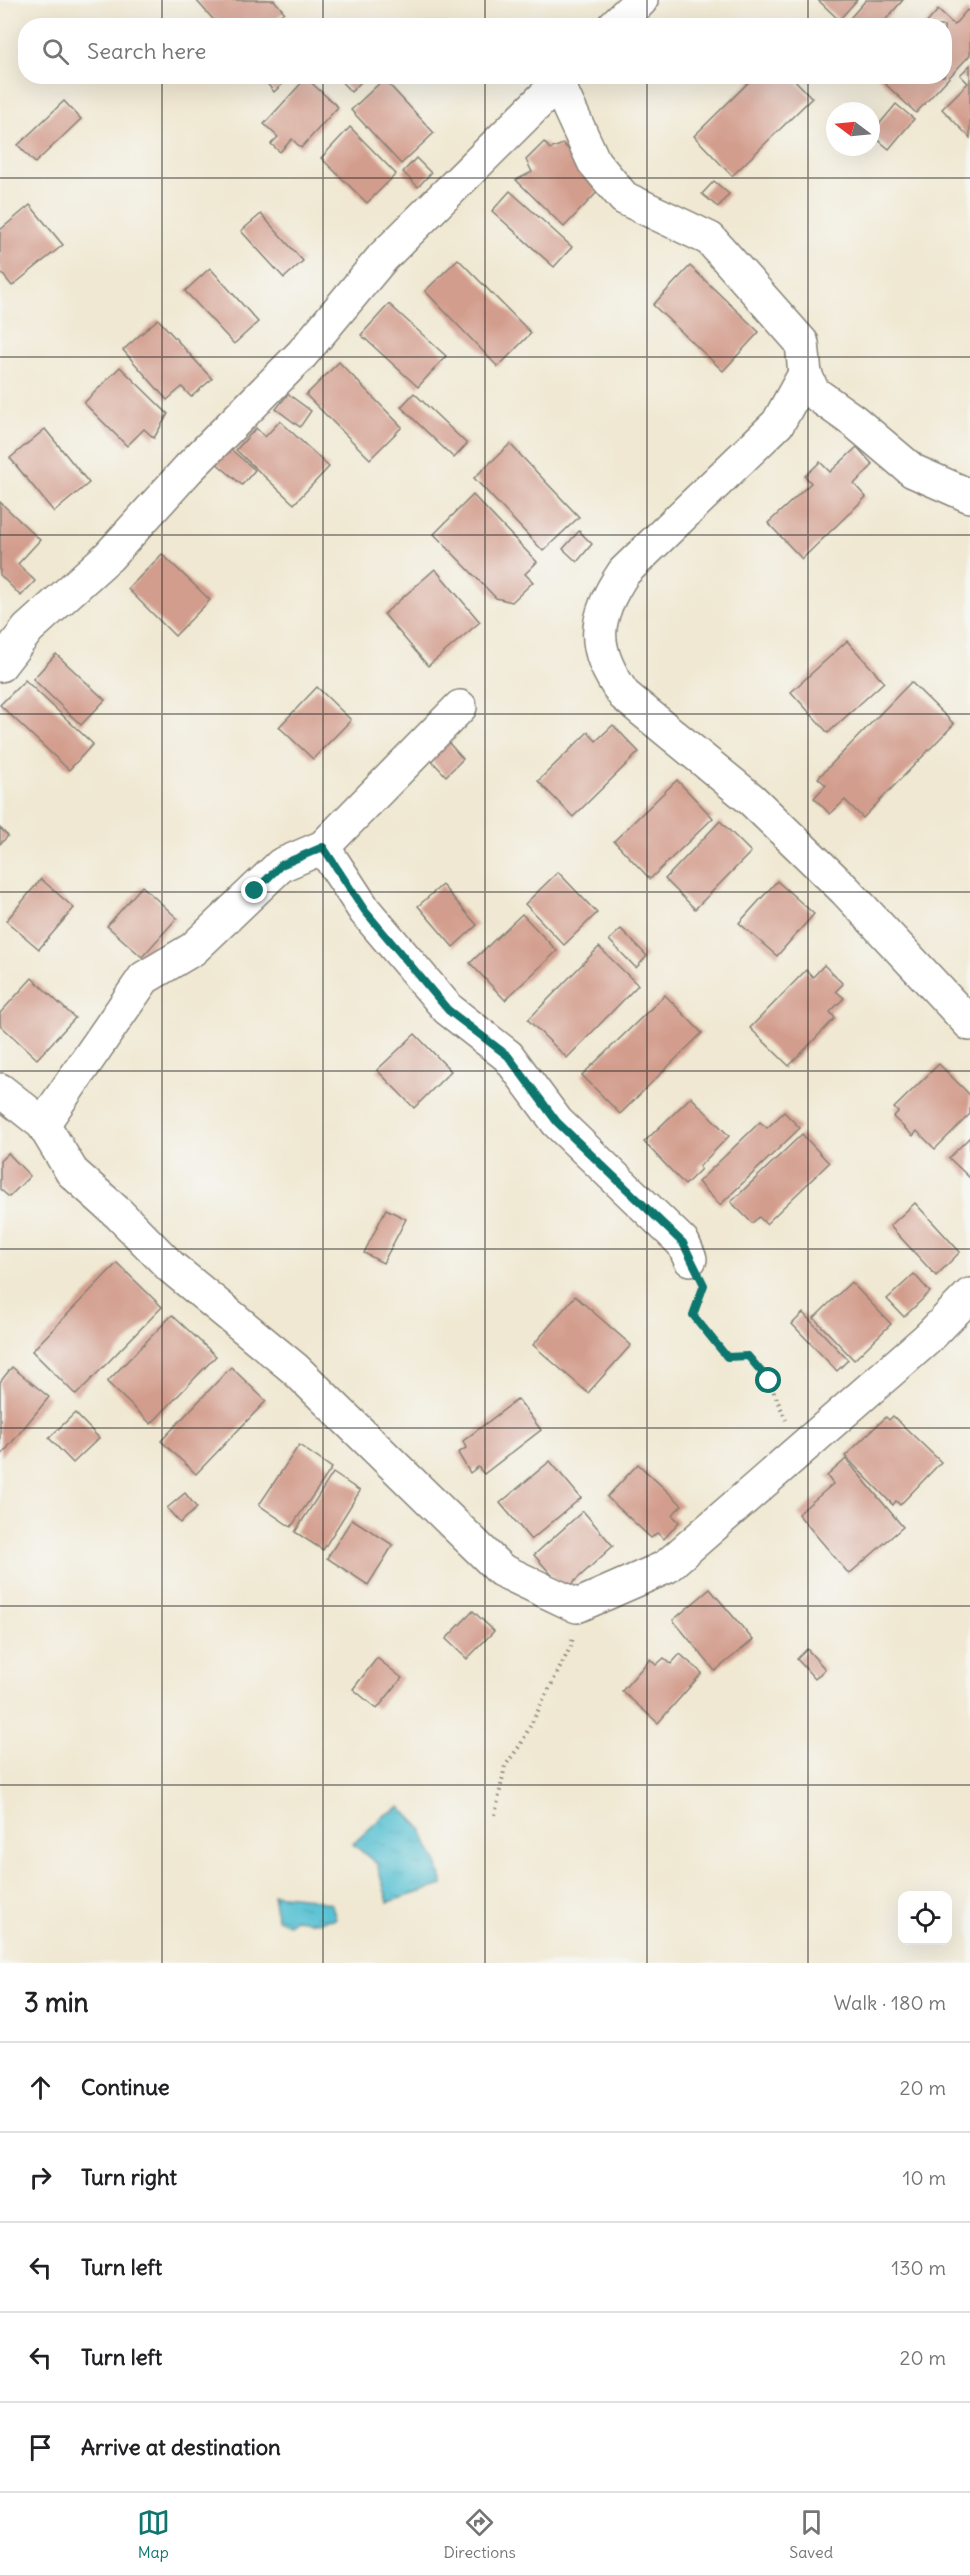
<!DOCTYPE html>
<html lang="en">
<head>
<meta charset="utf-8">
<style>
  body { margin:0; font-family:Delius,sans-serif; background:#f2f2f2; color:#202124 }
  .controls { position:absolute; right:18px; bottom:18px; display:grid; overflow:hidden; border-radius:12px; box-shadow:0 6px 24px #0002 }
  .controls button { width:54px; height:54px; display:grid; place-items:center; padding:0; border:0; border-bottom:2px solid #e0e0e0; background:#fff; color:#202124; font:30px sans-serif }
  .compass { position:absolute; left:826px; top:102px; width:54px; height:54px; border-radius:50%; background:#fff; box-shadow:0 6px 24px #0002; rotate:286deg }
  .stop { position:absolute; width:18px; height:18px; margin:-14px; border:4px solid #0f766e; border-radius:50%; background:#fff }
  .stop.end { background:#0f766e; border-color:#fff; box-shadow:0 2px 6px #0008 }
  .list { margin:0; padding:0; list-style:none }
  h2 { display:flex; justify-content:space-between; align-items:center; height:78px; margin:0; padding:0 24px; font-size:26px }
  h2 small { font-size:20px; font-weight:400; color:#757577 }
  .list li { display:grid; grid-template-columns:39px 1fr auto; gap:18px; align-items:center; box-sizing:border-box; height:90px; padding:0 24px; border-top:2px solid #e0e0e0 }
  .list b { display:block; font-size:22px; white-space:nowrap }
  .list em { font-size:20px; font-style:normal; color:#757577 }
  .icon { flex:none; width:33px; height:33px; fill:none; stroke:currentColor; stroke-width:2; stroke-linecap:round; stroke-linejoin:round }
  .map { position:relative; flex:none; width:970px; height:1963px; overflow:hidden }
  .search { position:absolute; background:#fff; box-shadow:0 6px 24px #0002; left:18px; right:18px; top:18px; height:66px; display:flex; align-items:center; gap:15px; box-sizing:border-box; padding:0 21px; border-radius:24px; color:#757577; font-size:22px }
  .sheet { height:528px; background:#fff }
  nav { display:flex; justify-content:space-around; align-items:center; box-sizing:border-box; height:84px; border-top:2px solid #e0e0e0; background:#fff; font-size:16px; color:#757577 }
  nav a { display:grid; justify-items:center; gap:3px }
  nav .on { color:#0f766e }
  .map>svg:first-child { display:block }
</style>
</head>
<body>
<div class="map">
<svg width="970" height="1963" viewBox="0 0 970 1963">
  <defs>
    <pattern id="water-ripples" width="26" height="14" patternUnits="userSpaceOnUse" patternTransform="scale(1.5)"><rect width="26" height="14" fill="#58c1d3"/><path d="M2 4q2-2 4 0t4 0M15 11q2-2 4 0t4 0" fill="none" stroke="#4ca5b5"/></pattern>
  </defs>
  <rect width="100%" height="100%" fill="#f6f6f2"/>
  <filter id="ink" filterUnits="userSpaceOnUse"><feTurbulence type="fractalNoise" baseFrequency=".0167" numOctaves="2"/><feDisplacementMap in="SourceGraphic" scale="12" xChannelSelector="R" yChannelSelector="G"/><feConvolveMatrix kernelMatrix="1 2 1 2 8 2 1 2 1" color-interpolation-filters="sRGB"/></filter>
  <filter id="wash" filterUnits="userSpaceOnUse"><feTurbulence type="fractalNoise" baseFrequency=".008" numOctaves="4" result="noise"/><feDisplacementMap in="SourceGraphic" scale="24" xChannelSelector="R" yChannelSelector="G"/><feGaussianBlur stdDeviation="1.35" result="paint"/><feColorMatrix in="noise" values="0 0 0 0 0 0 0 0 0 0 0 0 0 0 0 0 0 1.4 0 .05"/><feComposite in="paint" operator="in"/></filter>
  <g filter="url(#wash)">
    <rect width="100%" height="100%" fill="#f0e8d2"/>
    <g fill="url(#water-ripples)" stroke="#3a6e78" stroke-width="1.5">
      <path d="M400,1807L422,1829L429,1849L436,1859L443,1885L388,1902L377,1864L353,1844L383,1816Z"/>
      <path d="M273,1894L303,1897L331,1904L336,1918L319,1922L295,1919L288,1924L277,1919Z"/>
    </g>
    <g id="blocks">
      <g fill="#d39d8d">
        <path d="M196,0H274L284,12L268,26H219Z"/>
        <path d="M818,0H857L839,20Z"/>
        <path d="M866,0H903L880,26H843Z"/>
        <path d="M938,10L954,25L967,10L970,13V55L916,113L877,76H944V26H924Z"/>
        <path d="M970,65V138L942,109L968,83L960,75Z"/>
        <path d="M261,76H291L274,92Z"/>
        <path d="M336,76H367L351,92Z"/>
        <path d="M755,76H791L812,98L732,176L694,136Z"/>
        <path d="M306,78L338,107L301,148L292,139L280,152L271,144L278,137L264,124Z"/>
        <path d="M384,79L434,133L401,164L351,110Z"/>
        <path d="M64,101L81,119L35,163L18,145Z"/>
        <path d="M896,104L914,119L889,149L871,134Z"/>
        <path d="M350,127L396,174L367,203L321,158Z"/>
        <path d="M544,142L550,149L563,144L604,185L564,227L516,180L532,172L526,160Z"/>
        <path d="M416,158L431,173L418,187L403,172Z"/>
        <path d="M714,181L729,194L718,207L702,194Z"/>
        <path d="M510,191L572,247L554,267L492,211Z"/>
        <path d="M30,205L63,245L12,286L0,271V230Z"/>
        <path d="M261,214L303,261L284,278L241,231Z"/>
        <path d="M458,259L531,333L498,367L425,291Z"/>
        <path d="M690,266L759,332L723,371L653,305Z"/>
        <path d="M210,268L258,322L234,344L185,291Z"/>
        <path d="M389,304L446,356L418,387L361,335Z"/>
        <path d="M158,319L212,379L191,397L182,387L167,400L123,350Z"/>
        <path d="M339,362L402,427L370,459L306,395Z"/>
        <path d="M120,367L168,414L154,438L144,429L127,446L84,403Z"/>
        <path d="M414,393L467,444L454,458L401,407Z"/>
        <path d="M288,394L311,411L300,427L276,409Z"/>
        <path d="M280,421L329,467L294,504L236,450L256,428L265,437Z"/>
        <path d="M45,429L89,483L54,512L10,458Z"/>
        <path d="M510,444L579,517L543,551L474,478Z"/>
        <path d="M228,447L255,470L242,485L215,462Z"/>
        <path d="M857,447L873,465L854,484L866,497L802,559L768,523L811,483L805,476L820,462L830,472Z"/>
        <path d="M473,495L537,562L525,574L533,582L512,602L496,598L434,534Z"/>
        <path d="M0,502L40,540L18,564L35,581L21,596L0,575Z"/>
        <path d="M579,531L592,544L577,562L563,549Z"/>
        <path d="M162,554L210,600L175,636L128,589Z"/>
        <path d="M435,569L480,622L428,666L384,614Z"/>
        <path d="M847,641L884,682L828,733L791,692Z"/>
        <path d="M56,654L105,700L81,725L33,679Z"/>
        <path d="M25,680L93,744L69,770L0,705Z"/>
        <path d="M911,682L954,724L863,818L845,800L830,814L814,798L826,785L818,778Z"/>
        <path d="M317,687L351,720L313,759L279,727Z"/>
        <path d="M613,725L639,752L573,817L538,781L588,732L596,741Z"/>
        <path d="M448,742L463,759L446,776L430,759Z"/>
        <path d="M677,780L713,818L650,879L614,841Z"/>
        <path d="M720,821L751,852L695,909L665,879Z"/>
        <path d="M0,828L8,836L0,844Z"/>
        <path d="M558,872L597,913L564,945L525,904Z"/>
        <path d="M41,879L74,908L39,949L6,921Z"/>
        <path d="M777,881L814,914L777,956L739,923Z"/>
        <path d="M442,885L477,925L453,947L418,906Z"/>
        <path d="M142,886L177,918L142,957L107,926Z"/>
        <path d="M522,914L557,951L505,1000L470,963Z"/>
        <path d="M621,929L647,956L636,968L609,940Z"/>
        <path d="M599,947L638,985L567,1058L528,1020Z"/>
        <path d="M824,965L843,984L836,991L844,998L830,1012L835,1018L789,1066L750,1028L806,970L813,977Z"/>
        <path d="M32,978L75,1018L37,1059L0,1025V1013Z"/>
        <path d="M665,995L702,1033L620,1114L582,1075Z"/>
        <path d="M415,1034L451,1071L414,1108L377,1070Z"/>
        <path d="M939,1064L970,1095V1114L935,1149L917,1131L913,1136L893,1117L898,1112L894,1108Z"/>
        <path d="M691,1097L729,1136L699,1167L701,1169L685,1185L644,1142Z"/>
        <path d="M784,1112L800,1128L720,1205L698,1182L760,1122L767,1128Z"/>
        <path d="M802,1134L829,1163L766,1224L759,1217L752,1223L731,1202Z"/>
        <path d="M970,1137V1178L949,1158Z"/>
        <path d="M8,1153L30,1176L9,1197L0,1189V1161Z"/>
        <path d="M915,1203L960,1252L936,1276L890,1226Z"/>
        <path d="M386,1209L406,1219L383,1263L364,1253Z"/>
        <path d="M117,1263L162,1307L76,1395L32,1351Z"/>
        <path d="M914,1274L930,1292L904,1317L887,1299Z"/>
        <path d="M851,1282L891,1324L854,1360L814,1318Z"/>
        <path d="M575,1296L631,1345L588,1393L533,1345Z"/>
        <path d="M803,1313L848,1360L837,1371L792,1324Z"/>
        <path d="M172,1315L216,1356L151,1424L107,1382Z"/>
        <path d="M12,1367L49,1397L0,1457V1382Z"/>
        <path d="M231,1367L266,1401L196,1474L161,1441Z"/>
        <path d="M518,1399L541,1430L484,1474L478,1467L470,1473L458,1453L466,1448L463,1441Z"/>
        <path d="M75,1413L99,1438L73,1463L49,1438Z"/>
        <path d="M893,1416L941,1462L900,1505L896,1501L893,1505L845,1456L886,1417L889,1420Z"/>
        <path d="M299,1445L332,1468L291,1527L259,1505Z"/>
        <path d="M846,1459L903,1527L849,1574L798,1514L833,1484L827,1476Z"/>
        <path d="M550,1461L581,1498L531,1540L500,1503Z"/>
        <path d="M638,1464L682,1505L672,1515L679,1522L664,1539L657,1533L651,1538L607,1497Z"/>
        <path d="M333,1473L360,1491L323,1550L295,1532Z"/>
        <path d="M185,1493L197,1508L180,1523L167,1508Z"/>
        <path d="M583,1511L613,1546L565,1590L534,1555Z"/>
        <path d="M352,1519L393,1545L368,1585L327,1558Z"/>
        <path d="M710,1589L753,1640L715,1671L673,1620Z"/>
        <path d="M473,1611L494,1631L467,1659L446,1639Z"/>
        <path d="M807,1649L825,1669L815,1679L797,1659Z"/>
        <path d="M680,1654L702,1673L658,1723L622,1691L650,1659L656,1665L664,1658L671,1664Z"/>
        <path d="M377,1658L402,1678L377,1709L353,1689Z"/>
      </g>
    </g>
  </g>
  <g filter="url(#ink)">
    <use href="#blocks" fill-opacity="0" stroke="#868277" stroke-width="1.5"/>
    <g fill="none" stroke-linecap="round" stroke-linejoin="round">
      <g stroke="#868277" stroke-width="36">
        <g id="minor">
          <path d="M614,26L641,0"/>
          <path d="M558,84L594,162L624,198L710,239L802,343L805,374L813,392L855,422L913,471L970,496"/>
          <path d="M805,374L778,423L624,572C592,620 591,648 624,695L752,800L845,890L970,1024"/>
          <path d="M0,665L28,629L109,556L188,469L302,354L383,257L565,76"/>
          <path d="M323,847L365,911L448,1009L508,1056L557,1122L683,1243L690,1259"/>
          <path d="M0,1090L43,1124L72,1172L119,1214L171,1267L295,1369L501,1570L577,1606L666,1567L927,1339L970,1295"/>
          <path d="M43,1124L144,978L193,949L281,865L323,847L460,707"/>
        </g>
      </g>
      <g stroke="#868277" stroke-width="4" stroke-dasharray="1.5 4.5" stroke-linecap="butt">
        <path d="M703,1286L693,1315L727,1357L748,1356L769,1381L786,1420"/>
        <path d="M495,1815L505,1766L521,1744L571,1646L573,1637"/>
      </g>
      <use href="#minor" stroke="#fff" stroke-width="33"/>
    </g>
  </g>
  <g fill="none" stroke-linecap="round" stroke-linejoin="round" filter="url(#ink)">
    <path stroke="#0f766e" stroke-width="8" d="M255,891L281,865L323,847L365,911L448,1010L508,1056L557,1122L683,1243L704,1285L693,1315L727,1357L748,1356L769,1381"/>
  </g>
  <path fill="none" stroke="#1c1c1c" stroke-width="1.5" stroke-opacity="0.55" d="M162,0V26M323,0V26M485,0V26M647,0V26M808,0V26M162,76V1963M323,76V1963M485,76V1963M647,76V1963M808,76V1963M0,178H970M0,357H970M0,535H970M0,714H970M0,892H970M0,1071H970M0,1249H970M0,1428H970M0,1606H970M0,1785H970"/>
</svg>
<div class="controls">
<button><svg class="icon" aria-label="locate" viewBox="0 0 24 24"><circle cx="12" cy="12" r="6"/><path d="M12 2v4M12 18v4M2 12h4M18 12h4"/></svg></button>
</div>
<svg class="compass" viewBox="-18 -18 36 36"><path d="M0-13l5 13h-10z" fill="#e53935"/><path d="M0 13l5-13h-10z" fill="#757577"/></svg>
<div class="stop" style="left:769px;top:1381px"></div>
<div class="stop end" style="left:255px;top:891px"></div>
<div class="search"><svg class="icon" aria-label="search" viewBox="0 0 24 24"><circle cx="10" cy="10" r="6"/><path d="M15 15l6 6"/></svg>Search here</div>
</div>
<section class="sheet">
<h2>3 min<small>Walk · 180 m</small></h2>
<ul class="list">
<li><svg class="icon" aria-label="ahead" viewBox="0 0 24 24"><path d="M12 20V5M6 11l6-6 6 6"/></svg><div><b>Continue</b></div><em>20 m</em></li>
<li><svg class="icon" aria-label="right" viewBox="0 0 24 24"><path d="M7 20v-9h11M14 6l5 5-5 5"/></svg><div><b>Turn right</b></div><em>10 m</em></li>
<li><svg class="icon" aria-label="left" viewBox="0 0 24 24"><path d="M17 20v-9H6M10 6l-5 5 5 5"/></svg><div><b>Turn left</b></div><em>130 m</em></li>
<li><svg class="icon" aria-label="left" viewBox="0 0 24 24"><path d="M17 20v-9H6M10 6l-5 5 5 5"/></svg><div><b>Turn left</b></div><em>20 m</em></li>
<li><svg class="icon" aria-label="arrive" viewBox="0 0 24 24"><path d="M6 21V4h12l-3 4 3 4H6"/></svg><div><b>Arrive at destination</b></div></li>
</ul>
</section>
<nav>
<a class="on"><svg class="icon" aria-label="map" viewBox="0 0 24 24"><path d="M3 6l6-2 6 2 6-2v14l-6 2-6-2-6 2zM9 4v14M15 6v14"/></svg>Map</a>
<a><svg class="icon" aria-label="directions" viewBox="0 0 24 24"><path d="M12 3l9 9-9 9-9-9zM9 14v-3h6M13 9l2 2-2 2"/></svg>Directions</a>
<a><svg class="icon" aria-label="saved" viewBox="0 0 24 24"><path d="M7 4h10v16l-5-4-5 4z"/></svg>Saved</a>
</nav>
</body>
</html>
